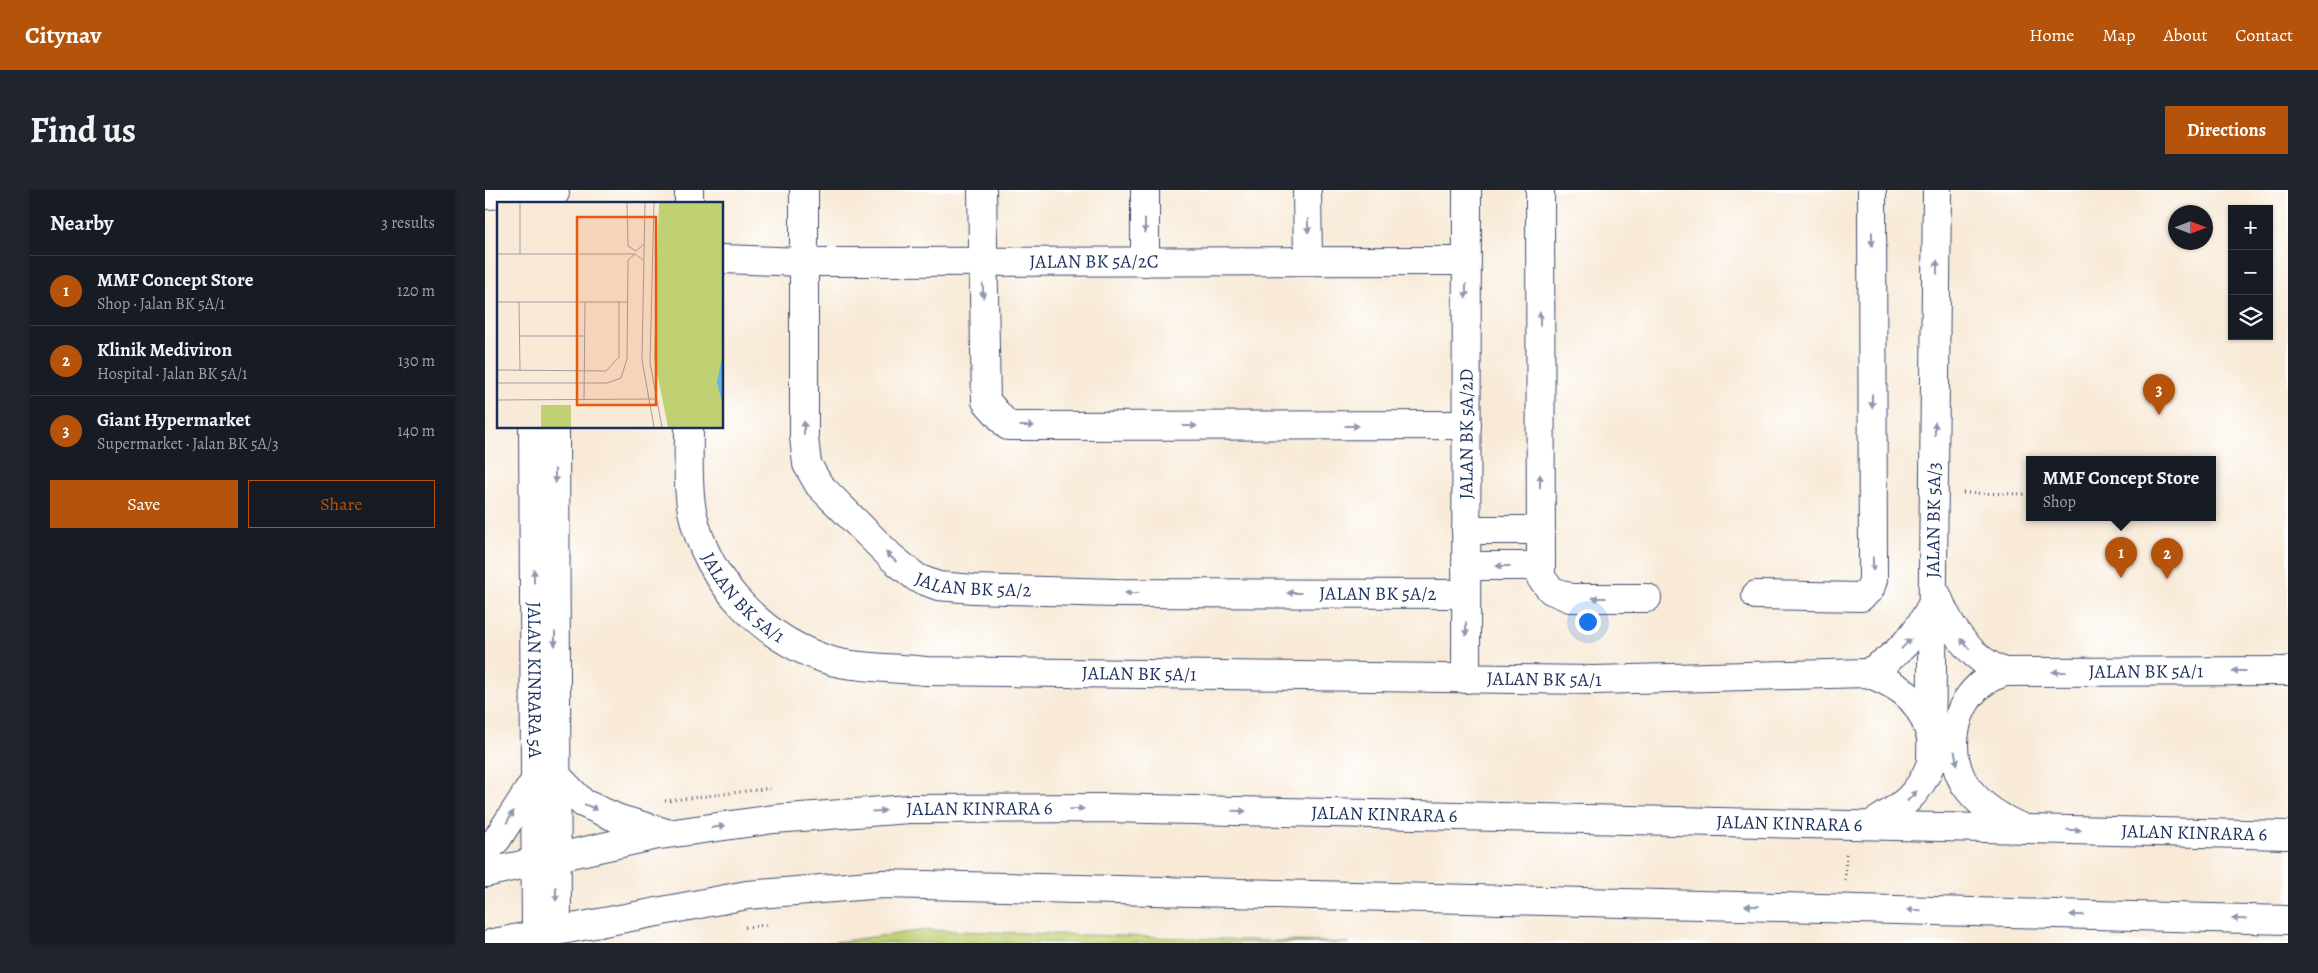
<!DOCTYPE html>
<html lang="en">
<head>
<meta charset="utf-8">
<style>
  body { margin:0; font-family:Alegreya,serif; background:#20242c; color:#f1f3f6 }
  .controls { position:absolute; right:15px; top:15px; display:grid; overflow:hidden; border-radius:0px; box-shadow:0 1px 4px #0004 }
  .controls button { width:45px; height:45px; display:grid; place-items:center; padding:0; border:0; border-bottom:1px solid #363941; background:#171b24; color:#f1f3f6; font:25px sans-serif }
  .compass { position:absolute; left:1683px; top:15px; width:45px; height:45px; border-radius:50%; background:#171b24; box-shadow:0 1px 4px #0004; rotate:90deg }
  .you { position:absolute; left:1102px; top:431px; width:18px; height:18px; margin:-12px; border:4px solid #fff; border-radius:50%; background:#1a73e8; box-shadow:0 0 0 8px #1a73e833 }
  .badge { display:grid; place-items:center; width:32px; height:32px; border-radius:50%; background:#b45309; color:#fff; font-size:16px; font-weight:700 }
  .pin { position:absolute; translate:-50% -41px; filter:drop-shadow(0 1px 2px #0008) }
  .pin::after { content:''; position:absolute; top:26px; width:18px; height:15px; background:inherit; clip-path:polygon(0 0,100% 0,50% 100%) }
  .popup { position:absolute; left:1541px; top:266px; width:190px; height:65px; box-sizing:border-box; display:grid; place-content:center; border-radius:0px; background:#171b24; filter:drop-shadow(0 1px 4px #0005); font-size:16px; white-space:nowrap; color:#9ea1a6 }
  .popup b { font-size:19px; color:#f1f3f6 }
  .popup::after { content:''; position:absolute; left:50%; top:100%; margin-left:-10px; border:10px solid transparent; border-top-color:#171b24 }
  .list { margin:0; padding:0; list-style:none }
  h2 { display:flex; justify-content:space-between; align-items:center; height:65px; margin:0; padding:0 20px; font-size:21px }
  h2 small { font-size:16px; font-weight:400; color:#9ea1a6 }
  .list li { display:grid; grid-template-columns:32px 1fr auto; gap:15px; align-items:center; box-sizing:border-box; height:70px; padding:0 20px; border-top:1px solid #363941 }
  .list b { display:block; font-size:19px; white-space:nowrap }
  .list p { margin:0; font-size:16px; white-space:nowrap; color:#9ea1a6 }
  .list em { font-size:16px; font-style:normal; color:#9ea1a6 }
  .actions { display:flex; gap:10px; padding:15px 20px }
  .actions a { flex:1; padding:11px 0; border:1px solid #b45309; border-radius:0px; text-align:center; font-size:18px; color:#b45309 }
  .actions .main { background:#b45309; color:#fff }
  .icon { flex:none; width:28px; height:28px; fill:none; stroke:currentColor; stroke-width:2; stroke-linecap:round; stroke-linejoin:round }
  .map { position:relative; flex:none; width:1803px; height:753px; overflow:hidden; border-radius:0px }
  header { display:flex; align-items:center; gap:30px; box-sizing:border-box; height:70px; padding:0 25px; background:#b45309; color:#fff }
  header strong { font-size:24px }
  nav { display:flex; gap:28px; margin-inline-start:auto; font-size:18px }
  .intro { display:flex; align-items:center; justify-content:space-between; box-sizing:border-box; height:120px; padding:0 30px }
  h1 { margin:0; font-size:35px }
  .button { padding:12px 22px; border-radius:0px; background:#b45309; color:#fff; font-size:18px; font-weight:700 }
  main { display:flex; gap:30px; padding:0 30px }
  aside { flex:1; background:#171b24; border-radius:0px; box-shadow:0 1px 4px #0004 }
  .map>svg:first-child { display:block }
</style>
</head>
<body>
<header>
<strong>Citynav</strong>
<nav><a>Home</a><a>Map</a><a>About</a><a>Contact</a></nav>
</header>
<div class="intro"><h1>Find us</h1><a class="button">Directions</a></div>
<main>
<aside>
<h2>Nearby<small>3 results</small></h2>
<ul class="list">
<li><span class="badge">1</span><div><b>MMF Concept Store</b><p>Shop · Jalan BK 5A/1</p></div><em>120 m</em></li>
<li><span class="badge">2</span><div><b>Klinik Mediviron</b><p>Hospital · Jalan BK 5A/1</p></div><em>130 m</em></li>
<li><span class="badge">3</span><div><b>Giant Hypermarket</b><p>Supermarket · Jalan BK 5A/3</p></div><em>140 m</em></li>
</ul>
<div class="actions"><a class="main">Save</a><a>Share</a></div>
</aside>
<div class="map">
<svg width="1803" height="753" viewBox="0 0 1803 753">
  <rect width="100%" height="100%" fill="#fff"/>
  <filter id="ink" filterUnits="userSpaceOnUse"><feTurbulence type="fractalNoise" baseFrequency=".02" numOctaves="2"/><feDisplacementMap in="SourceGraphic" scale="10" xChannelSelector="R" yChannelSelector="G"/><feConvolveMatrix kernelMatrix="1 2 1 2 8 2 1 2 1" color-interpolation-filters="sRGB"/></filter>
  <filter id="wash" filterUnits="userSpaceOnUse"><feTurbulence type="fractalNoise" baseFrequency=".0096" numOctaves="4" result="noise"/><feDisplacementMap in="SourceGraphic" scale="20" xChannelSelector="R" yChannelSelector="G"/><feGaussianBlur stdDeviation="1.12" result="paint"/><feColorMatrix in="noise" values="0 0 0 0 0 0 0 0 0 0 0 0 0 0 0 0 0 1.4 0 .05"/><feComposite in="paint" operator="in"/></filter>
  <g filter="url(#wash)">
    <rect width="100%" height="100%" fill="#f8ead7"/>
    <path fill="#c0d173" stroke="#6e8068" d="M442,740L865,753H341Z"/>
  </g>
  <g filter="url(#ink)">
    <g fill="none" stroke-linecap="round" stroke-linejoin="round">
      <g stroke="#3c4b70" stroke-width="30">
        <g id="minor">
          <path d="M204,0V14"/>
          <path id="s1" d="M319,0V247L322,274L334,295L406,367L432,388L453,396L489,399L630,403L981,404"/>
          <path d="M497,0L501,211L523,236L982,235"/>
          <path d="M660,0V72"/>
          <path d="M822,0L823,71"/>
          <path d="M1055,0L1056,388L1066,400L1085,408H1162"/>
          <path d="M0,5L70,3"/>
          <path id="s2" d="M238,69L318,72L981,71"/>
          <path id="s3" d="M48,238L51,744"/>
          <path d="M70,238L72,740"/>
          <path id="s4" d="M204,238C204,265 202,294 207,321C222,393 280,452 350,472C374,478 415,478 441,481L1109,490L1382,483C1419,497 1437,511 1447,551"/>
          <path d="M981,340H1055"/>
          <path d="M981,376H1055"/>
          <path d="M1271,405L1376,407L1385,399L1388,390L1387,0"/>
          <path d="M1452,405C1465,439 1485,469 1519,482"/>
          <path d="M1382,483C1413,466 1432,444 1448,413"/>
          <path id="s5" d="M981,489L982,0"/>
          <path id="s6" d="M1387,634C1417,616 1433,607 1446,573L1452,0"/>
          <path id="s7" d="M1540,639C1518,630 1499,619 1484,600C1458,568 1467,512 1502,490C1507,486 1514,485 1519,482L1803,481"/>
        </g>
      </g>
      <g stroke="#3c4b70" stroke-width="30">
        <g id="major">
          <path d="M70,584L98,613L134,629L178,642"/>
          <path d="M0,662L12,649L49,592"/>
          <path id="s8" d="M0,683L168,646L289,629L424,619L622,618L1803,645"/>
          <path d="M8,753L262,705L398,694L1803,730"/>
        </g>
      </g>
      <g stroke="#3c4b70" stroke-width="3" stroke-dasharray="1 4" stroke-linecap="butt">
        <path d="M1478,303L1544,304"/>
        <path d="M180,611L287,598"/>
        <path d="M1360,690L1361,664"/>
        <path d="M260,737L281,735"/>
      </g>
      <use href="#minor" stroke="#fff" stroke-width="28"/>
      <use href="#major" stroke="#fff" stroke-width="28"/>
    </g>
    <defs><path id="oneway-solid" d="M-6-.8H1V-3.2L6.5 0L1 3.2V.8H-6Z" transform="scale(1.25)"/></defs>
    <g fill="#8d97ae">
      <use href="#oneway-solid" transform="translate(660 36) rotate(90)"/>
      <use href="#oneway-solid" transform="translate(823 36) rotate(89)"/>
      <use href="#oneway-solid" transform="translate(1387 49) rotate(90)"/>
      <use href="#oneway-solid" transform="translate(1452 77) rotate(-90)"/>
      <use href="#oneway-solid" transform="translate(498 101) rotate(89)"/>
      <use href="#oneway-solid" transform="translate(981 101) rotate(90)"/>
      <use href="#oneway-solid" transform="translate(1055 129) rotate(-90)"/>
      <use href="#oneway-solid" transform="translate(1387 211) rotate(90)"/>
      <use href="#oneway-solid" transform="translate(542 236)"/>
      <use href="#oneway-solid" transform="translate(705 236)"/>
      <use href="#oneway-solid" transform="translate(867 236)"/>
      <use href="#oneway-solid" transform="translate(319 238) rotate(-90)"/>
      <use href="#oneway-solid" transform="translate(1450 239) rotate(-89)"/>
      <use href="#oneway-solid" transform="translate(70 286) rotate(90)"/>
      <use href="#oneway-solid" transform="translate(1055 291) rotate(-90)"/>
      <use href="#oneway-solid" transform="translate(406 367) rotate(-138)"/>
      <use href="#oneway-solid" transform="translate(1388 374) rotate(89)"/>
      <use href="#oneway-solid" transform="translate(1018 376) rotate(180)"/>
      <use href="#oneway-solid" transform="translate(49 386) rotate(-90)"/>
      <use href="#oneway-solid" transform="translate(647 403) rotate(-180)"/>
      <use href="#oneway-solid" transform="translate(809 403) rotate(-180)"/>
      <use href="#oneway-solid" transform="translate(1114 408) rotate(180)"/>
      <use href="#oneway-solid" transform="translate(981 439) rotate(90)"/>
      <use href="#oneway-solid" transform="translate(70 449) rotate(90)"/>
      <use href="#oneway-solid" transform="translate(1421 454) rotate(-46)"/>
      <use href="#oneway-solid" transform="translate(1480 454) rotate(-131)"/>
      <use href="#oneway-solid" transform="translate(1754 481) rotate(180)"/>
      <use href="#oneway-solid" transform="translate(1574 482) rotate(180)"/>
      <use href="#oneway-solid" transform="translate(1471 568) rotate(78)"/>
      <use href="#oneway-solid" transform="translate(1427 606) rotate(-47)"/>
      <use href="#oneway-solid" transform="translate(106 617) rotate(23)"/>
      <use href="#oneway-solid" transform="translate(592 619) rotate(-1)"/>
      <use href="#oneway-solid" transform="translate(394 621) rotate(-4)"/>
      <use href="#oneway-solid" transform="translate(754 621) rotate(1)"/>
      <use href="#oneway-solid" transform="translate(25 627) rotate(-60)"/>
      <use href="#oneway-solid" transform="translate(233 637) rotate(-8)"/>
      <use href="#oneway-solid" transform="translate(1589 640) rotate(1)"/>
      <use href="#oneway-solid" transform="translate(71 704) rotate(89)"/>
      <use href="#oneway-solid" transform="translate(1267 716) rotate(-179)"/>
      <use href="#oneway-solid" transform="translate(1429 720) rotate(-179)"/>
      <use href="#oneway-solid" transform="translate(1592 725) rotate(-179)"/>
      <use href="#oneway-solid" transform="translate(1754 729) rotate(-179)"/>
    </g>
  </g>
  <g text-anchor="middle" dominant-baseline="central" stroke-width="4" stroke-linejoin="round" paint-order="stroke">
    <g font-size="19" fill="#1b2f5e" stroke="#fff">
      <text stroke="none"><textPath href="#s2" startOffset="371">JALAN BK 5A/2C</textPath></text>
      <text stroke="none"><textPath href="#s5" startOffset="245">JALAN BK 5A/2D</textPath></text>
      <text stroke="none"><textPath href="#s6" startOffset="330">JALAN BK 5A/3</textPath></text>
      <text stroke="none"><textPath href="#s1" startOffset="491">JALAN BK 5A/2</textPath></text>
      <text stroke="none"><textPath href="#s4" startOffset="186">JALAN BK 5A/1</textPath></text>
      <text stroke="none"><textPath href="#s1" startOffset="896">JALAN BK 5A/2</textPath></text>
      <text stroke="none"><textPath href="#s7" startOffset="354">JALAN BK 5A/1</textPath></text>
      <text stroke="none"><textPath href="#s4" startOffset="606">JALAN BK 5A/1</textPath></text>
      <text stroke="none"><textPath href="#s4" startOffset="1011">JALAN BK 5A/1</textPath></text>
      <text stroke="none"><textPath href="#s3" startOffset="252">JALAN KINRARA 5A</textPath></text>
      <text stroke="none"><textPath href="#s8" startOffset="500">JALAN KINRARA 6</textPath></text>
      <text stroke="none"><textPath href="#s8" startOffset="905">JALAN KINRARA 6</textPath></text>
      <text stroke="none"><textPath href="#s8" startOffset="1310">JALAN KINRARA 6</textPath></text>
      <text stroke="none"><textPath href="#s8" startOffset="1715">JALAN KINRARA 6</textPath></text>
    </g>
  </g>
  <g transform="translate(12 12)">
    <rect width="226" height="226" fill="#f8ead7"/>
    <path d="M162,1H226V225H171L157,156ZM44,203H74V225H44Z" fill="#c0d173"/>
    <path d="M226,150L225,179L226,205L220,180Z" fill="#68b4e1"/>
    <path fill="none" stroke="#a09fa7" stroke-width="1" d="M130,1L131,44L139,49L147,42M148,1L145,158L157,225M157,1L153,161L165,225M0,52H138L146,58M23,52V1M0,100H131M22,100L23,169M22,134H88M0,168L109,169L122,155V100M0,181H110L124,176L130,157L131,58L138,52M0,198L158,197M87,198L88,100"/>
    <path fill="#e8590c" fill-opacity="0.15" stroke="#e8590c" stroke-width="2.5" d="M80,15H159V203H80Z"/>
    <rect width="226" height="226" fill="none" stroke="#1b2f5e" stroke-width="2.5"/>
  </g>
</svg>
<div class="controls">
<button>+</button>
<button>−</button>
<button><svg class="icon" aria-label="layers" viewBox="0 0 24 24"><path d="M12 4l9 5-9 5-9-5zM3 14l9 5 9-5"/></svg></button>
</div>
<svg class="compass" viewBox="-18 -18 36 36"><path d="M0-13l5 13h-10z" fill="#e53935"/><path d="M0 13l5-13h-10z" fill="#9ea1a6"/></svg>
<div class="you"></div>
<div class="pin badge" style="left:1636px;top:388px">1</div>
<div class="popup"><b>MMF Concept Store</b>Shop</div>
<div class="pin badge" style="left:1682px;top:389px">2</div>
<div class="pin badge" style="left:1674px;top:225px">3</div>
</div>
</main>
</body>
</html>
